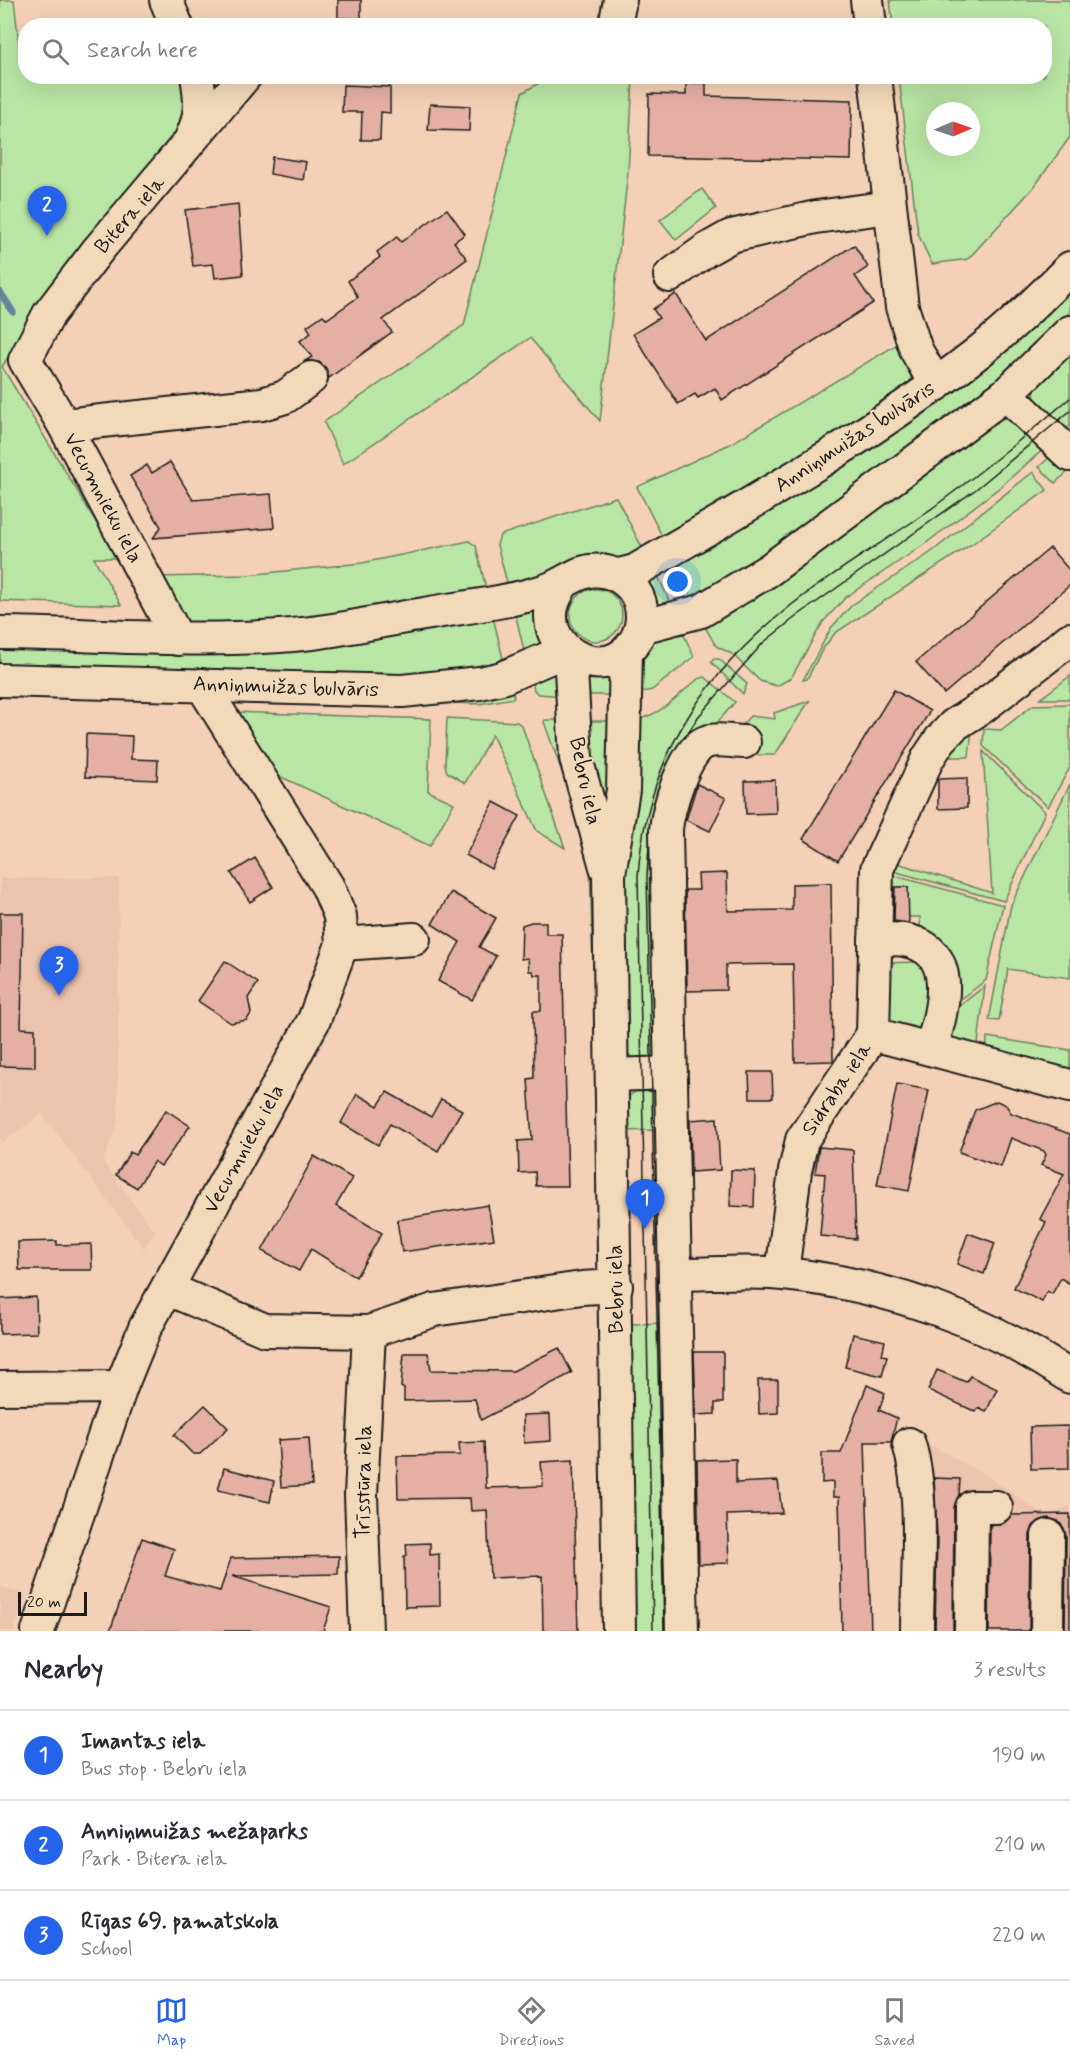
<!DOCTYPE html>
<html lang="en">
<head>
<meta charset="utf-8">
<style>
  body { margin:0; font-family:Mynerve,sans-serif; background:#f7f7f7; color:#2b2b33 }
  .compass { position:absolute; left:926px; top:102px; width:54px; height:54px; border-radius:50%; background:#fff; box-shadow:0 6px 24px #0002; rotate:88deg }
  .scale { position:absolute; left:18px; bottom:15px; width:69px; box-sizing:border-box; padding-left:6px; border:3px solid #1c1c1c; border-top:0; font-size:16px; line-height:21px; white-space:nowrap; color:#1c1c1c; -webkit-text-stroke:4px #f2d9b9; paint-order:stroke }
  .you { position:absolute; left:678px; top:582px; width:21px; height:21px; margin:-15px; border:4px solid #fff; border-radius:50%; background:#1a73e8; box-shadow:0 0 0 9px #1a73e833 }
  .badge { display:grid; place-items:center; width:39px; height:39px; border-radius:50%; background:#2563eb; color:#fff; font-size:20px; font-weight:700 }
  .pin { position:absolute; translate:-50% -50px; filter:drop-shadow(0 2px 3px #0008) }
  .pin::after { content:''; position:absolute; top:32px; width:21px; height:18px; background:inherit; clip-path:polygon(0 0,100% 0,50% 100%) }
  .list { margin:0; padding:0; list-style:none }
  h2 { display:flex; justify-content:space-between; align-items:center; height:78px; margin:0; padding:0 24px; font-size:26px }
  h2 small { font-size:20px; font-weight:400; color:#7c7c81 }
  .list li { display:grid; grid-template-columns:39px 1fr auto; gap:18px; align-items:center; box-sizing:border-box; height:90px; padding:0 24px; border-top:2px solid #e1e1e2 }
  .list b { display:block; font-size:22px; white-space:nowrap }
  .list p { margin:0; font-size:20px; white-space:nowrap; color:#7c7c81 }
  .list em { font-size:20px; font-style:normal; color:#7c7c81 }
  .icon { flex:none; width:33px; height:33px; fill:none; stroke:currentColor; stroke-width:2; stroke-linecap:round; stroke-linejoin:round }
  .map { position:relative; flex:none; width:1070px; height:1631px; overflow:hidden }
  .search { position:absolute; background:#fff; box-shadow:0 6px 24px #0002; left:18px; right:18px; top:18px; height:66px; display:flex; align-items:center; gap:15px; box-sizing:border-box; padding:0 21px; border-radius:24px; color:#7c7c81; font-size:22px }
  .sheet { height:348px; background:#fff }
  nav { display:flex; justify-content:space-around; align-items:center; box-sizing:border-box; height:84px; border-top:2px solid #e1e1e2; background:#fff; font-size:16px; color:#7c7c81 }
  nav a { display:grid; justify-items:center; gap:3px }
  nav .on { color:#2563eb }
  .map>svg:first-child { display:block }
</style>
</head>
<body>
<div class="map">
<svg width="1070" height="1631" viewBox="0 0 1070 1631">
  <rect width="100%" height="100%" fill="#f4d1b6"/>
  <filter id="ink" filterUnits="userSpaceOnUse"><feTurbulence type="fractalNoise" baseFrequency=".0167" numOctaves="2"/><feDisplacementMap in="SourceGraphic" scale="12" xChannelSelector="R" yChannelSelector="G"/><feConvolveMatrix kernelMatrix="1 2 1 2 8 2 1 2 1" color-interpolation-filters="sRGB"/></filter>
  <g filter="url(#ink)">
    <g fill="#ecc4ae">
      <path d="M0,878H119L118,1122L103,1162L155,1232L144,1249L42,1114L0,1144Z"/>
      <path d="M929,1444L986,1475L1048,1518L1070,1505V1631H923Z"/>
      <path d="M0,1586L26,1595L14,1631H0Z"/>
    </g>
    <g fill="#b9e6a5" stroke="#6a8160" stroke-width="1.5" fill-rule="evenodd">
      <path d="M0,0H14L22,71L25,72L26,76L184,77L188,121L41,302L2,367L118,558H94L121,605L0,601Z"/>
      <path d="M890,0H1070V137L1034,187L968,259L932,264L918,234L899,77L1044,76V26L893,25ZM935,111H971V147H935Z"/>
      <path d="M549,77H633L628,172L600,421L530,338L343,464L324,422L464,325L522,93Z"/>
      <path d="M702,189L716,208L676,240L660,220Z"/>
      <path d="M1070,287V312L997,383L884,469L695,604L672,556Z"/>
      <path d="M901,342L912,373L908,389L665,542L637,487L730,444Z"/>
      <path d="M1070,351V426L1061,433C1019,389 1030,389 1070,351Z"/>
      <path d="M1007,418L1015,420L1046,447L999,488L925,544L846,597L823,622L791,678L777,686L760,681L732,654L716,646L701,620L741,594L760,596L996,419Z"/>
      <path d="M1053,454L1070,470L1055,483L1039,467Z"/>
      <path d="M1033,472L1047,490L972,544L835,633L822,650L807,679L803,680L831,628L852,605L930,553Z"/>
      <path d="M616,497L646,555L509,590L497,545L500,535Z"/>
      <path d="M469,541L476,546L488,597L333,616L196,628L187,627L157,577L247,575L362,563Z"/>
      <path d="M654,567L673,610L651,613L644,587Z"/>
      <circle cx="596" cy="615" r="26"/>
      <path d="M541,600L550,645L526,659L514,608Z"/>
      <path d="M492,613L505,667L402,680L0,668V649L178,655L239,653Z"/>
      <path d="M680,626L694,657L652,690L631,694L646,643Z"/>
      <path d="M714,659H719L747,684L743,694L711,662Z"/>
      <path d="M614,667L616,695H580L583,669Z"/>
      <path d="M555,669L564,696L538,694L534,690L530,673Z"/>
      <path d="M1070,676V699H1040Z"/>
      <path d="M705,677L735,702L709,732L688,749L657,1058H633L623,1049L619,891L630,720C659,719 676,696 698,679Z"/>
      <path d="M510,681L514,698L479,704L454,703V697Z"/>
      <path d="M809,701L775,755H749L736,732L750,716L775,719L774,713Z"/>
      <path d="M1070,704V767L1048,807L983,746L984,729L1001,730L1033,705Z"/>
      <path d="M234,712L431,719L428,791L454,803L430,846L266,770Z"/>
      <path d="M447,718L517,722L522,726L565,848L537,831L492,735L465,783L447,772L445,765Z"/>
      <path d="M545,720H565L592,837L600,968H593L590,867L580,822L544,722Z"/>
      <path d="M581,721H616L610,838Z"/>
      <path d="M972,730L969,757H939Z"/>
      <path d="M983,751L1045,812L1004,901L885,869L888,860L992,893Z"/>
      <path d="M1070,784V978L1008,969L999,1021L989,1020L1011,905Z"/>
      <path d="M884,873L1003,905L986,980L956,1003L920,938V917H908V887H887Z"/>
      <path d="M921,962L933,964L927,1032L894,1028L883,1015L881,963Z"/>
      <path d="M985,986L977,1052L945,1043L953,1011Z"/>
      <path d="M987,1037L1070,1050V1080L986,1056Z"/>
      <path d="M656,1091L657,1130L624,1131L626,1098L635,1092Z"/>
      <path d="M668,1323L675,1631H636L630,1324Z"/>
    </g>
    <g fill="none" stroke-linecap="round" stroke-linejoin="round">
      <path stroke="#66819c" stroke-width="7" d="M0,292L13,312"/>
    </g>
    <g fill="#e5b0a4" stroke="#1c1c1c" stroke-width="1.5">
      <path d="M338,0H361V19L338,18Z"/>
      <path d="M686,83H706V96L852,100L851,160L648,156L649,94L686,95Z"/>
      <path d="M343,85L390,87V113L381,112L380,140H361L362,112H342Z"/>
      <path d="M430,104L470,106L469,131L428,130Z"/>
      <path d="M272,157L306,162L303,180L270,174Z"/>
      <path d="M238,204L243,275L215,278L213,264L193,266L185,210Z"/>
      <path d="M447,209L465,234L454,242L467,259L383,320L392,332L329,378L326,368L319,362L305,361L312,357L300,341L311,333L307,326L323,315L327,319L358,297L348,281L380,257L377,252L397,237L401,242Z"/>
      <path d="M854,245L868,267L855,276L873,303L722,400L715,388L698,398L695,394L678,404L633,334L659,318L653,309L676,294L706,341Z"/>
      <path d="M170,462L193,500L271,494L274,528L153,538L161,527L130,476L147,465L152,473Z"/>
      <path d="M1050,548L1070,571V585L944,694L916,662Z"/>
      <path d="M894,690L930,711L838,861L803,839Z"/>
      <path d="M86,734L132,736L131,759L158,760L157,780L85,777Z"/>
      <path d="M967,778V808L938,809V779Z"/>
      <path d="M775,780L776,813L746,814L745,781Z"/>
      <path d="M697,784L726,798L710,831L686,820Z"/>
      <path d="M494,802L520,816L491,869L466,855Z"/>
      <path d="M255,858L273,887L250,902L231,873Z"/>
      <path d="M727,873L728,911L792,910V884L831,883L833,1061L795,1062L793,964L726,965V990L687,991L685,890H699L698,874Z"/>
      <path d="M895,887H908L909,923L894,921Z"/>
      <path d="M451,892L496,918L479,947L496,956L472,1000L438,981L460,942L432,924Z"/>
      <path d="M0,913H23L21,1028L35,1029V1067L0,1066Z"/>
      <path d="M531,922H546V934H562L568,1186H536L535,1172L519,1173L518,1141L532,1140L528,1079L534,1078L533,1011H541V975H534L533,971H529L528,958L521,959L522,925Z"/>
      <path d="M225,961L258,983L248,998L251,1013L247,1020L231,1023L198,1001Z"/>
      <path d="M749,1072H772L773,1098H750Z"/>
      <path d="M897,1084L929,1090L909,1191L877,1185Z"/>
      <path d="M387,1092L431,1117L441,1099L462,1110L438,1151L390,1124L378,1145L341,1123L357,1094L378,1106Z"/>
      <path d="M997,1101L1006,1105L1011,1113L1070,1134V1284L1061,1278L1052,1294L1047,1291L1042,1302L1014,1288L1046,1222L1040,1219L1064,1174L1041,1165L1046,1155L1044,1151L1011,1138L1001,1167L959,1152L975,1110Z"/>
      <path d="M166,1110L190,1126L161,1166L154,1161L137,1188L116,1175L130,1152L135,1155Z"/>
      <path d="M717,1118L720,1170L691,1172L690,1120Z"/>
      <path d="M819,1147L853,1150L856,1239L820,1236L825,1174L815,1173Z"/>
      <path d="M314,1156L352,1178L336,1206L382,1233L356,1277L311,1249L299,1271L262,1251Z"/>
      <path d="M731,1170L755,1171L754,1207L730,1206Z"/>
      <path d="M488,1205L494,1239L402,1252L397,1220Z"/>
      <path d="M968,1233L995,1243L984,1274L957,1264Z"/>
      <path d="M57,1241V1245L91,1244L92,1270H19L18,1242Z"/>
      <path d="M36,1297L37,1333L0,1334V1299Z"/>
      <path d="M853,1334L885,1341L882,1355L887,1356L882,1376L845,1367Z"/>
      <path d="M559,1348L572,1373L481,1420L475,1399L404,1401V1389L401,1387L404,1353H428L431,1370L513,1371Z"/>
      <path d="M694,1352H723V1403H715V1414L696,1415Z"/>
      <path d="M937,1370L966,1382L970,1376L997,1389L986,1412L978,1408L976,1412L928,1390Z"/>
      <path d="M758,1380H778V1413L759,1414Z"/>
      <path d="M867,1385L885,1393L879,1410L897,1418L891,1442H865L871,1631H842L839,1497H833V1482L822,1483V1453H841Z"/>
      <path d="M205,1405L228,1428L200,1454H193L174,1435Z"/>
      <path d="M550,1414L551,1441L524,1443L523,1415Z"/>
      <path d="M1068,1426L1069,1468L1031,1469L1030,1427Z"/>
      <path d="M309,1438L312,1485L281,1487L278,1440Z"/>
      <path d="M484,1442L486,1488L543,1486L541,1462L573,1460L578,1631H543L542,1576L490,1578L487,1510L471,1511L470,1498L398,1499L397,1456L460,1455L459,1443Z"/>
      <path d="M736,1459V1483L778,1481L782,1513L727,1515L729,1563L699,1564L697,1460Z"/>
      <path d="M224,1468L274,1481L270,1502L218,1490Z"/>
      <path d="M934,1478L960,1479L959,1495L954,1507L953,1631H935L937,1536Z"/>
      <path d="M1070,1514V1631H1065L1066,1536L1064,1528L1058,1521L1048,1518L1039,1521L1033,1526L1030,1535L1029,1631H989L990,1525L1004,1523L1012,1515Z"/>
      <path d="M142,1538L174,1549L165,1576L220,1591L231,1558L339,1556L338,1574L232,1576L331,1607L323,1631H110Z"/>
      <path d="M430,1543V1555L439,1554L440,1606L405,1607L404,1556H407L406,1544Z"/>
    </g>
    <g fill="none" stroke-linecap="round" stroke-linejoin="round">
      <g stroke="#1c1c1c" stroke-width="36">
        <g id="minor">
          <path d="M166,0L177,26"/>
          <path d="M867,0L870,26"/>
          <path d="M615,26L620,0"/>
          <path d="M875,76L902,307L916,350L936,385"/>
          <path d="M192,136C202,115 201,99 197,76"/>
          <path d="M670,276L706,250L731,236L816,217L890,207"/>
          <path d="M1006,394L1070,455"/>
          <path d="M64,425L262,404L285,397L311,378"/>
          <path d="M619,575L635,571C751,503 869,438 976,354C1010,328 1040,298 1070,268"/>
          <path d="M641,627L701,611L769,570L1006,394L1070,332"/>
          <path d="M0,633C101,634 202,644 303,634C344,630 384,620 424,614C464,607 505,603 544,591C564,585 580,567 602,571C641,577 655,622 628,650C602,678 552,655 551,618C550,606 556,595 562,584"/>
          <path d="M178,639L64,425L25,360L49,314L98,250L245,76"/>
          <path d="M565,651L571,670L576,758L606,867"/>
          <path d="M0,680L402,691L480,683L502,678L565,651"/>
          <path d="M875,940C884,940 895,938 904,940C961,950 942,1011 931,1049"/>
          <path d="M342,944L414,939"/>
          <path d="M873,1034L877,869L928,758L940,740L954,725L981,708L1070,639"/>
          <path d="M613,1075L669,1073"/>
          <path d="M782,1273L795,1171L802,1140L873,1034L1070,1086"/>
          <path d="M675,1274C710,1274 749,1270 784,1274C884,1284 987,1320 1070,1377"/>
          <path d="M168,1289L265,1330L369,1332L434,1310L582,1288L616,1286"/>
          <path d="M0,1388L121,1387"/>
          <path d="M909,1444C925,1497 917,1574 917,1631"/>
          <path d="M38,1631L121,1387L145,1328L314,1020L342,944L340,916L328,887L202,685"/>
          <path d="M366,1631L361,1495L369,1332"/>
          <path d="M619,1631L609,874L623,790L626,652"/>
          <path d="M682,1631L666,831C667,810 685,749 706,742C717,738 733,742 744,742"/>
          <path d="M971,1631L972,1507H996"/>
          <path d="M1047,1631L1048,1536"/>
        </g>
      </g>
      <use href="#minor" stroke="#f2d9b9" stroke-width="32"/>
      <g stroke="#1c1c1c" stroke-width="1.5">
        <path d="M685,738L698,717L763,643L797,616L975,490L1070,411"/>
        <path d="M649,845L647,876L664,1631"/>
        <path d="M653,1631L638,876C646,761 700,678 789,607C831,573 879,545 924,514C974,478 1023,438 1070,398"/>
      </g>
    </g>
  </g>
  <g text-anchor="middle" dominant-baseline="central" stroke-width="4.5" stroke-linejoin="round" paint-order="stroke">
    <g font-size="21" fill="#1c1c1c" stroke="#f2d9b9">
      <text transform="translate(130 215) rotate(-49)">Bitera iela</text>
      <text transform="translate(855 437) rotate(-33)">Anniņmuižas bulvāris</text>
      <text transform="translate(103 498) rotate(62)">Vecumnieku iela</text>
      <text transform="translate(286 687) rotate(2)">Anniņmuižas bulvāris</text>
      <text transform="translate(585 781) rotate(78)">Bebru iela</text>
      <text transform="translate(837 1089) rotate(-56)">Sidraba iela</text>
      <text transform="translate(244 1149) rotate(-61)">Vecumnieku iela</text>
      <text transform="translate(616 1289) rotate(-91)">Bebru iela</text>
      <text transform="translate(364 1482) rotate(-89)">Trīsstūra iela</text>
    </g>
  </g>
</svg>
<svg class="compass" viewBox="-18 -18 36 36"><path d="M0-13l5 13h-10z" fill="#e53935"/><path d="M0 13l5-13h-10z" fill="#7c7c81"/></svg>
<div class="scale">20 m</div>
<div class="you"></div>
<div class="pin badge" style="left:645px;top:1229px">1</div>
<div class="pin badge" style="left:47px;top:236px">2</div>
<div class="pin badge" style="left:59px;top:996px">3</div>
<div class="search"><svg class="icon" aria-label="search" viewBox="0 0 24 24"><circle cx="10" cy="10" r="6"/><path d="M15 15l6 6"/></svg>Search here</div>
</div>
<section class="sheet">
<h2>Nearby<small>3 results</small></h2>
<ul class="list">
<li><span class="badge">1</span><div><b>Imantas iela</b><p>Bus stop · Bebru iela</p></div><em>190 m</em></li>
<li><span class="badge">2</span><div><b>Anniņmuižas mežaparks</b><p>Park · Bitera iela</p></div><em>210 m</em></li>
<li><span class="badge">3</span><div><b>Rīgas 69. pamatskola</b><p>School</p></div><em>220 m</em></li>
</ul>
</section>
<nav>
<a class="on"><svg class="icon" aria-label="map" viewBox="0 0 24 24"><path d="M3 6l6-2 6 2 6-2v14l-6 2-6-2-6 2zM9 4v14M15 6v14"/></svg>Map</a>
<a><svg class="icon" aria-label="directions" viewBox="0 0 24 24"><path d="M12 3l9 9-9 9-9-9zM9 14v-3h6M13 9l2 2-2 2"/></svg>Directions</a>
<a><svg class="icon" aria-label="saved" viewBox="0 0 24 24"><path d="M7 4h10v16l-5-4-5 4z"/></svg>Saved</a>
</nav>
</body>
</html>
